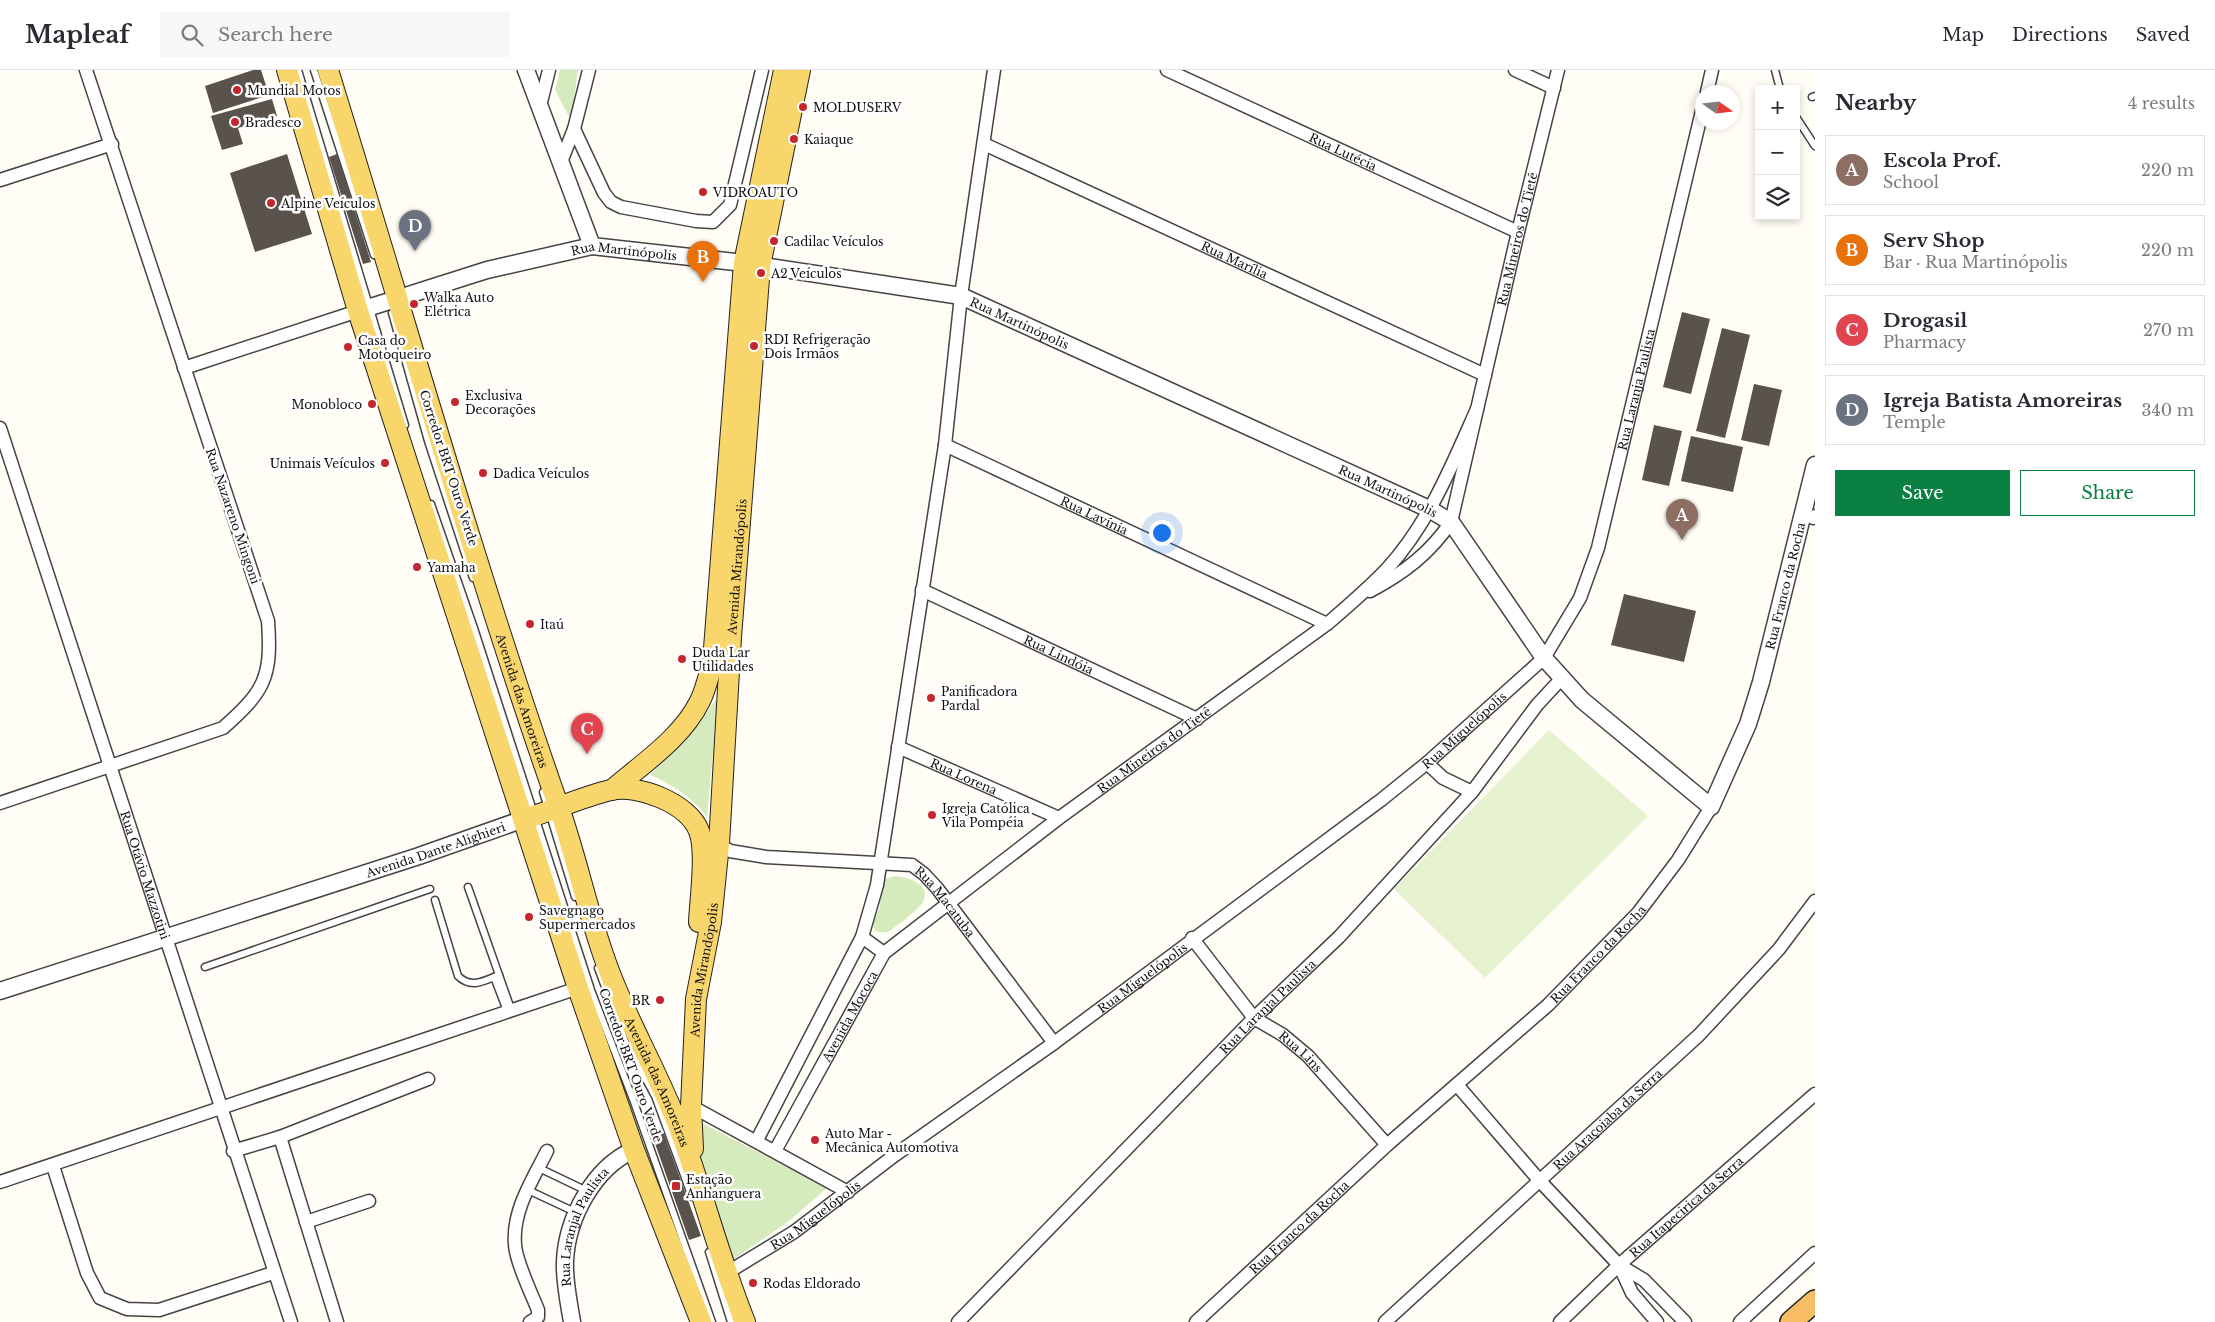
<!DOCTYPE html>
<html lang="en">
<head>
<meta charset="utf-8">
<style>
  body { margin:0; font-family:"Libre Baskerville",serif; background:#f7f7f7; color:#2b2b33 }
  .controls { position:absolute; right:15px; top:15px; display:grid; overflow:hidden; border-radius:0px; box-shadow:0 2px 8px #0003 }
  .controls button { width:45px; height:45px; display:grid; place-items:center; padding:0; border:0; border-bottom:1px solid #e1e1e2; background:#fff; color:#2b2b33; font:25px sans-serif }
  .compass { position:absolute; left:1695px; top:15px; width:45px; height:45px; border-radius:50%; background:#fff; box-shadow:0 2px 8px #0003; rotate:104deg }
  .you { position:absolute; left:1161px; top:462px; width:18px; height:18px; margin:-12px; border:4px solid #fff; border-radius:50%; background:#1a73e8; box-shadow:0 0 0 8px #1a73e833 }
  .badge { display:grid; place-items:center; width:32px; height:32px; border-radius:50%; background:#0b8043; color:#fff; font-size:16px; font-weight:700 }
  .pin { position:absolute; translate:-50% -41px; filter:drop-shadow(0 1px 2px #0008) }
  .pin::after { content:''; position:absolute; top:26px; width:18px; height:15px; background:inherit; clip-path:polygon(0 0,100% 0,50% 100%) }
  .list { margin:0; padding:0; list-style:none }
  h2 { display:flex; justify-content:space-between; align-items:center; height:65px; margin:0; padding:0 20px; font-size:21px }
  h2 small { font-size:16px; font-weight:400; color:#7c7c81 }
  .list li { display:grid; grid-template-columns:32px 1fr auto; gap:15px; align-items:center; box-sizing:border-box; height:70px; margin:0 10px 10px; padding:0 10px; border:1px solid #e1e1e2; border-radius:0px }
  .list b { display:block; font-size:19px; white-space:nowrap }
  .list p { margin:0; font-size:16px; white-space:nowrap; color:#7c7c81 }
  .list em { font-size:16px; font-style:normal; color:#7c7c81 }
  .actions { display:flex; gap:10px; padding:15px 20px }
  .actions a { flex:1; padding:11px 0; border:1px solid #0b8043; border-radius:0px; text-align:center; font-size:18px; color:#0b8043 }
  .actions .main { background:#0b8043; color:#fff }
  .icon { flex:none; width:28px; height:28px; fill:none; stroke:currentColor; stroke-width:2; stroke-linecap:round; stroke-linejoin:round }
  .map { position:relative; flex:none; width:1815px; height:1252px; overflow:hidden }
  header { display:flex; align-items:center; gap:30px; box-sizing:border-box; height:70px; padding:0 25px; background:#fff; border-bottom:1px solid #e1e1e2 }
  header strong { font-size:24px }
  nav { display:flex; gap:28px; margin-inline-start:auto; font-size:18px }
  .search { width:350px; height:45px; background:#f7f7f7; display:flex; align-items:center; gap:12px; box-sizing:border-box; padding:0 18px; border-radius:0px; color:#7c7c81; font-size:19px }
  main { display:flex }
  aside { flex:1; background:#fff }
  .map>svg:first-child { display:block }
</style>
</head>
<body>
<header>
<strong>Mapleaf</strong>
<div class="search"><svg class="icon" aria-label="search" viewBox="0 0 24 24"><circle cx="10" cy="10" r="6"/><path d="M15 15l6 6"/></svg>Search here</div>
<nav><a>Map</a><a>Directions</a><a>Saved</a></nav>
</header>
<main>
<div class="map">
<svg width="1815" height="1252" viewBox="0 0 1815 1252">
  <rect width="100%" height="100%" fill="#fffdf5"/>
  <g fill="#d5ebbd">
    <path d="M560,0H578L571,50L555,20Z"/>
    <path d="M718,627L707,747C693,728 672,714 650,705L694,660Z"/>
    <path d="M894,806C906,806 933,815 923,832C920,838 893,860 887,862C883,863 879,862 875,861L873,854C875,848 879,842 880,835C883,820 873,812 894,806Z"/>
    <path d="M698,1051L827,1118L789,1151L734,1189L726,1190L697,1104Z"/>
  </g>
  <path fill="#e6f2cf" d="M1549,660L1648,746L1485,908L1394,819Z"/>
  <g fill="#5a524d">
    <path d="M253,0H261L269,25L213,43L205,16Z"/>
    <path d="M272,29L277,46L238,58L243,74L222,80L211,46Z"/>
    <path d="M287,84L312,164L255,182L230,103Z"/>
    <path d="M337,84L371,192L363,194L329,87Z"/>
    <path d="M1682,242L1710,249L1691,324L1663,317Z"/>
    <path d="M1722,258L1750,265L1725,368L1696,361Z"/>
    <path d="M1754,314L1782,320L1769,376L1741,370Z"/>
    <path d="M1654,355L1682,361L1669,416L1642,410Z"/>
    <path d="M1691,366L1743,377L1733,422L1681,411Z"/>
    <path d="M1624,524L1696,541L1684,592L1611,575Z"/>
    <path d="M663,1061L701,1166L689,1170L652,1065Z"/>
  </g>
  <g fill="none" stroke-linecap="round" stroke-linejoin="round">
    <g stroke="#444" stroke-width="9">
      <g id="service">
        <path d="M298,0L405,355"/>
        <path d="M314,0L374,185"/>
        <path d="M1775,0L1780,19"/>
        <path d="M1812,27L1815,26"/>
        <path d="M1796,47L1815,76"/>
        <path d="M392,243L428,371L473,508"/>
        <path d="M431,434L474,558L591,920L634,1032L712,1252"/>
        <path d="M543,722L575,827"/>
        <path d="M468,817L511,939"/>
        <path d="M435,830L458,906C471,919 484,911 499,905"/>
        <path d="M205,897L430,819"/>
        <path d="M598,898L625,971L655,1026L692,1127"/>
        <path d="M494,907L507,941"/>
        <path d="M539,1098L587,1121"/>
        <path d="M528,1120L575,1142"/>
        <path d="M709,1182L731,1252"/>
      </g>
    </g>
    <g stroke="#444" stroke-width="15">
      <g id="minor">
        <path id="s1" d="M1167,0L1518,162"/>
        <path d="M1515,0L1554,18"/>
        <path d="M1707,22L1712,0"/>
        <path d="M540,36L549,0"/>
        <path d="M574,59L604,123L611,132L621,137L696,151L713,152L730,135L762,0"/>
        <path id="s2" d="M984,74L1485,305"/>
        <path d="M561,92L574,59L589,0"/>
        <path d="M0,110L112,74"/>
        <path d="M184,298L358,241"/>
        <path id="s3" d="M0,358L291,1252"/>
        <path id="s4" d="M945,375L1327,554"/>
        <path d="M1813,448L1815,446"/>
        <path id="s5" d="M922,520L1197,649"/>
        <path id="s6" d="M1370,521C1404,503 1430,483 1451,452L1518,162L1558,0"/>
        <path id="s7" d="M898,677L1059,748"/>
        <path d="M1427,693L1443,708L1472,722"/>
        <path d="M0,733L223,658C265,621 272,607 268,551L86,0"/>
        <path id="s8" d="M716,772L730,781L766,787L912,795L924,804L937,818L1054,973"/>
        <path d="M862,867L884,883"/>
        <path id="s9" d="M1192,868L1254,948L1283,965L1308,986L1387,1075"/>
        <path d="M1458,1016L1539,1110L1619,1195L1644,1210L1685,1252"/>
        <path d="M691,1036L848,1122"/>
        <path d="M280,1067L337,1252"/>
        <path d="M757,1070L862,867L877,815L945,375L961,226L994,0"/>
        <path d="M233,1081L280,1067L428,1009"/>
        <path id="s10" d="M775,1081L884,883L1059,748L1327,554C1348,536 1368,519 1387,499C1429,453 1452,395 1477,339"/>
        <path d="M53,1096L87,1203L100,1228L127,1239L159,1240L273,1203"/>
        <path d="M0,1112L578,918"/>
        <path d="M306,1152L369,1131"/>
        <path d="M1619,1195L1632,1223L1657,1252"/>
        <path id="s11" d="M725,1204L794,1162L895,1085L1054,973L1381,730L1427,693L1544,588L1580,528L1598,478L1702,41"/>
        <path d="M530,1252L538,1247V1240C532,1225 515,1189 515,1174C512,1141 533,1109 547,1081"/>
        <path id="s12" d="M958,1252L1254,948L1339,867L1472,722L1537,635L1562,608"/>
        <path id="s13" d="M1196,1252L1387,1075L1548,935L1638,843L1678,790L1711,737"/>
        <path id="s14" d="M1385,1252L1699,965L1779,879L1815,831"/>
        <path id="s15" d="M1560,1252L1619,1195L1815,1024"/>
        <path d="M1740,1252L1815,1183"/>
      </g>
    </g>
    <g stroke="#444" stroke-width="19">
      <g id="tertiary">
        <path d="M526,0L592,176"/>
        <path id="s16" d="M358,241L487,200L592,176L744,193L961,226L1429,439L1451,452L1544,588L1582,630L1711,737L1748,654L1761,612L1815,395"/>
        <path id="s17" d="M0,921L419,786L524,749"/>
        <path id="s18" d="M572,1252C569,1233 564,1211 565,1191C567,1148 594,1097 634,1080"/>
      </g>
    </g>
    <g stroke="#222" stroke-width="22">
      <g id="primary">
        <path d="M287,0L358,241L578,918L634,1080L701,1252"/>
        <path id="s19" d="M328,0C404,245 473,493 558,735C578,791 589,851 611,906C632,960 661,1009 681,1063C704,1126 720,1190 745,1252"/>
        <path d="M612,720C642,694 682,668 700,631C706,619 709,604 713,591L744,193L784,0"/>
        <path d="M524,749C552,741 581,727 611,720C638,714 688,733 699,761C707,781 700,829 699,852"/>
        <path id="s20" d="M693,1079L691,1036L696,929L711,852L719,774L731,567L760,196L800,0"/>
      </g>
    </g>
    <g stroke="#222" stroke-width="24">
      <path id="trunk" d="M1791,1252L1815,1231"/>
    </g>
    <use href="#service" stroke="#fff" stroke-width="6"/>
    <use href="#minor" stroke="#fff" stroke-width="12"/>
    <use href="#tertiary" stroke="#fff" stroke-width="16"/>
    <use href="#primary" stroke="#f9d66b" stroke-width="20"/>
    <use href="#trunk" stroke="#f7bc64" stroke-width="21"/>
  </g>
  <g fill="#c4262e" stroke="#fff" stroke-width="2">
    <circle cx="237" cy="20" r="5"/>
    <circle cx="803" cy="37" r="5"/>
    <circle cx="235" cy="52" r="5"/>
    <circle cx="794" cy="69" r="5"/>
    <circle cx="703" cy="122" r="5"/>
    <circle cx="271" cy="133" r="5"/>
    <circle cx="774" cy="171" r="5"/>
    <circle cx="761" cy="203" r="5"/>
    <circle cx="414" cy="234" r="5"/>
    <circle cx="754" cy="276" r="5"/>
    <circle cx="348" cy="277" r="5"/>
    <circle cx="455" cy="332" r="5"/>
    <circle cx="372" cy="334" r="5"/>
    <circle cx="385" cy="393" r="5"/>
    <circle cx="483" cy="403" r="5"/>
    <circle cx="417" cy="497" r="5"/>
    <circle cx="530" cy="554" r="5"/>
    <circle cx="682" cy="589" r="5"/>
    <circle cx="931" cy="628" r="5"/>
    <circle cx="932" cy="745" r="5"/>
    <circle cx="529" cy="847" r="5"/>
    <circle cx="660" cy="930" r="5"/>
    <circle cx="815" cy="1070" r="5"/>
    <rect x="671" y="1111" width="10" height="10" rx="2.5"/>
    <circle cx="753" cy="1213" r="5"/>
  </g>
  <g text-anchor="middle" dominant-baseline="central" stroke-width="5" stroke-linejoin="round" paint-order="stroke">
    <g font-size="12" fill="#111" stroke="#fff" text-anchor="start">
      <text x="247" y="20">Mundial Motos</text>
      <text x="813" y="37">MOLDUSERV</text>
      <text x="245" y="52">Bradesco</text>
      <text x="804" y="69">Kaiaque</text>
      <text x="713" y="122">VIDROAUTO</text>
      <text x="281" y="133">Alpine Veículos</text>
      <text x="784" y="171">Cadilac Veículos</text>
      <text x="771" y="203">A2 Veículos</text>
      <text x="424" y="227">Walka Auto<tspan x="424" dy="14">Elétrica</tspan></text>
      <text x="764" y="269">RDI Refrigeração<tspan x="764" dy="14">Dois Irmãos</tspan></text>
      <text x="358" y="270">Casa do<tspan x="358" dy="14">Motoqueiro</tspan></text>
      <text x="465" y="325">Exclusiva<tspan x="465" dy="14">Decorações</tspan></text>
      <text x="362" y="334" text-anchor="end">Monobloco</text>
      <text x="375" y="393" text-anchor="end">Unimais Veículos</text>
      <text x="493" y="403">Dadica Veículos</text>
      <text x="427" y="497">Yamaha</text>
      <text x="540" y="554">Itaú</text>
      <text x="692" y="582">Duda Lar<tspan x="692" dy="14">Utilidades</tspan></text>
      <text x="941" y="621">Panificadora<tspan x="941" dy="14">Pardal</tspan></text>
      <text x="942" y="738">Igreja Católica<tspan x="942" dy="14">Vila Pompéia</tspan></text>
      <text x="539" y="840">Savegnago<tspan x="539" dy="14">Supermercados</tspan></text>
      <text x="650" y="930" text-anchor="end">BR</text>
      <text x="825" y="1063">Auto Mar -<tspan x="825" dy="14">Mecânica Automotiva</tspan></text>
      <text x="686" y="1109">Estação<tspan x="686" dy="14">Anhanguera</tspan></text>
      <text x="763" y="1213">Rodas Eldorado</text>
    </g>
    <g font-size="12" fill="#111" stroke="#fff">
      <text stroke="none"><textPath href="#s1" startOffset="194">Rua Lutécia</textPath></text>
      <text stroke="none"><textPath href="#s6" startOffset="398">Rua Mineiros do Tietê</textPath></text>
      <text stroke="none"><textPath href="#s16" startOffset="275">Rua Martinópolis</textPath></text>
      <text stroke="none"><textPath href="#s2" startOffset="276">Rua Marília</textPath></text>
      <text stroke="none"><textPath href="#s16" startOffset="680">Rua Martinópolis</textPath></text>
      <text stroke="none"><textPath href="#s11" startOffset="1312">Rua Laranja Paulista</textPath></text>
      <text transform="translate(449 398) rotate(72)">Corredor BRT Ouro Verde</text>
      <text stroke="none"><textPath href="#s16" startOffset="1085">Rua Martinópolis</textPath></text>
      <text stroke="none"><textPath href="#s4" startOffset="165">Rua Lavínia</textPath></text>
      <text transform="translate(233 446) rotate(71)">Rua Nazareno Mingoni</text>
      <text stroke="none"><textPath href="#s20" startOffset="585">Avenida Mirandópolis</textPath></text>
      <text stroke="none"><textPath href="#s16" startOffset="1778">Rua Franco da Rocha</textPath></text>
      <text stroke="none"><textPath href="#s5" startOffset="151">Rua Lindóia</textPath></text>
      <text stroke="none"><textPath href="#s19" startOffset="660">Avenida das Amoreiras</textPath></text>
      <text stroke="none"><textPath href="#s11" startOffset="918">Rua Miguelópolis</textPath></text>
      <text stroke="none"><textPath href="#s10" startOffset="564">Rua Mineiros do Tietê</textPath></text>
      <text stroke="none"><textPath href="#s7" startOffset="72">Rua Lorena</textPath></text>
      <text stroke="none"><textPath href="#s17" startOffset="458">Avenida Dante Alighieri</textPath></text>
      <text stroke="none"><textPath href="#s3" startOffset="470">Rua Otávio Mazzotini</textPath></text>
      <text stroke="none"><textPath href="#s8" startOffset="249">Rua Macatuba</textPath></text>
      <text stroke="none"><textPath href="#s13" startOffset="545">Rua Franco da Rocha</textPath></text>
      <text stroke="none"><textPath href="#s20" startOffset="180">Avenida Mirandópolis</textPath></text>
      <text stroke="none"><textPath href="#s11" startOffset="512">Rua Miguelópolis</textPath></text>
      <text stroke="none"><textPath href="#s12" startOffset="442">Rua Laranjal Paulista</textPath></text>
      <text stroke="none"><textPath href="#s10" startOffset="154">Avenida Mococa</textPath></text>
      <text stroke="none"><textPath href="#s9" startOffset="159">Rua Lins</textPath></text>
      <text transform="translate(631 995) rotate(70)">Corredor BRT Ouro Verde</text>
      <text stroke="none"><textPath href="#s19" startOffset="1065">Avenida das Amoreiras</textPath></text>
      <text stroke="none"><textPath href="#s14" startOffset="301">Rua Araçoiaba da Serra</textPath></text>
      <text stroke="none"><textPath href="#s15" startOffset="171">Rua Itapecirica da Serra</textPath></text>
      <text stroke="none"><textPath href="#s11" startOffset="108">Rua Miguelópolis</textPath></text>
      <text stroke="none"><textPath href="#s13" startOffset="140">Rua Franco da Rocha</textPath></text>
      <text stroke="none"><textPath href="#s18" startOffset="100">Rua Laranjal Paulista</textPath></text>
    </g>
  </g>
</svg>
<div class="controls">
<button>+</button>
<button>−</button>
<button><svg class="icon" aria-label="layers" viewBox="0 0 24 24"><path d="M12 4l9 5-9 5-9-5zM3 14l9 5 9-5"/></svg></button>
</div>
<svg class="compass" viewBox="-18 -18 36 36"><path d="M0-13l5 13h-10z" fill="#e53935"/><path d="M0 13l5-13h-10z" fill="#7c7c81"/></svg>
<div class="you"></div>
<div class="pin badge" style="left:1682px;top:470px;background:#8d6e63">A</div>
<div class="pin badge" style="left:703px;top:212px;background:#e8710a">B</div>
<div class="pin badge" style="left:587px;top:684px;background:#e0444e">C</div>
<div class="pin badge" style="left:415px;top:181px;background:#6b7280">D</div>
</div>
<aside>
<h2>Nearby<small>4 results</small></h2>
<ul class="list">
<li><span class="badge" style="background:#8d6e63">A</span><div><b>Escola Prof.</b><p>School</p></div><em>220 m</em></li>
<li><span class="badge" style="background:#e8710a">B</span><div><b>Serv Shop</b><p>Bar · Rua Martinópolis</p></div><em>220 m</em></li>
<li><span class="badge" style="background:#e0444e">C</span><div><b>Drogasil</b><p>Pharmacy</p></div><em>270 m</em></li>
<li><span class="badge" style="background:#6b7280">D</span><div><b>Igreja Batista Amoreiras</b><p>Temple</p></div><em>340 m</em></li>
</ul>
<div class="actions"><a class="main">Save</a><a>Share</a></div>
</aside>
</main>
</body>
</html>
